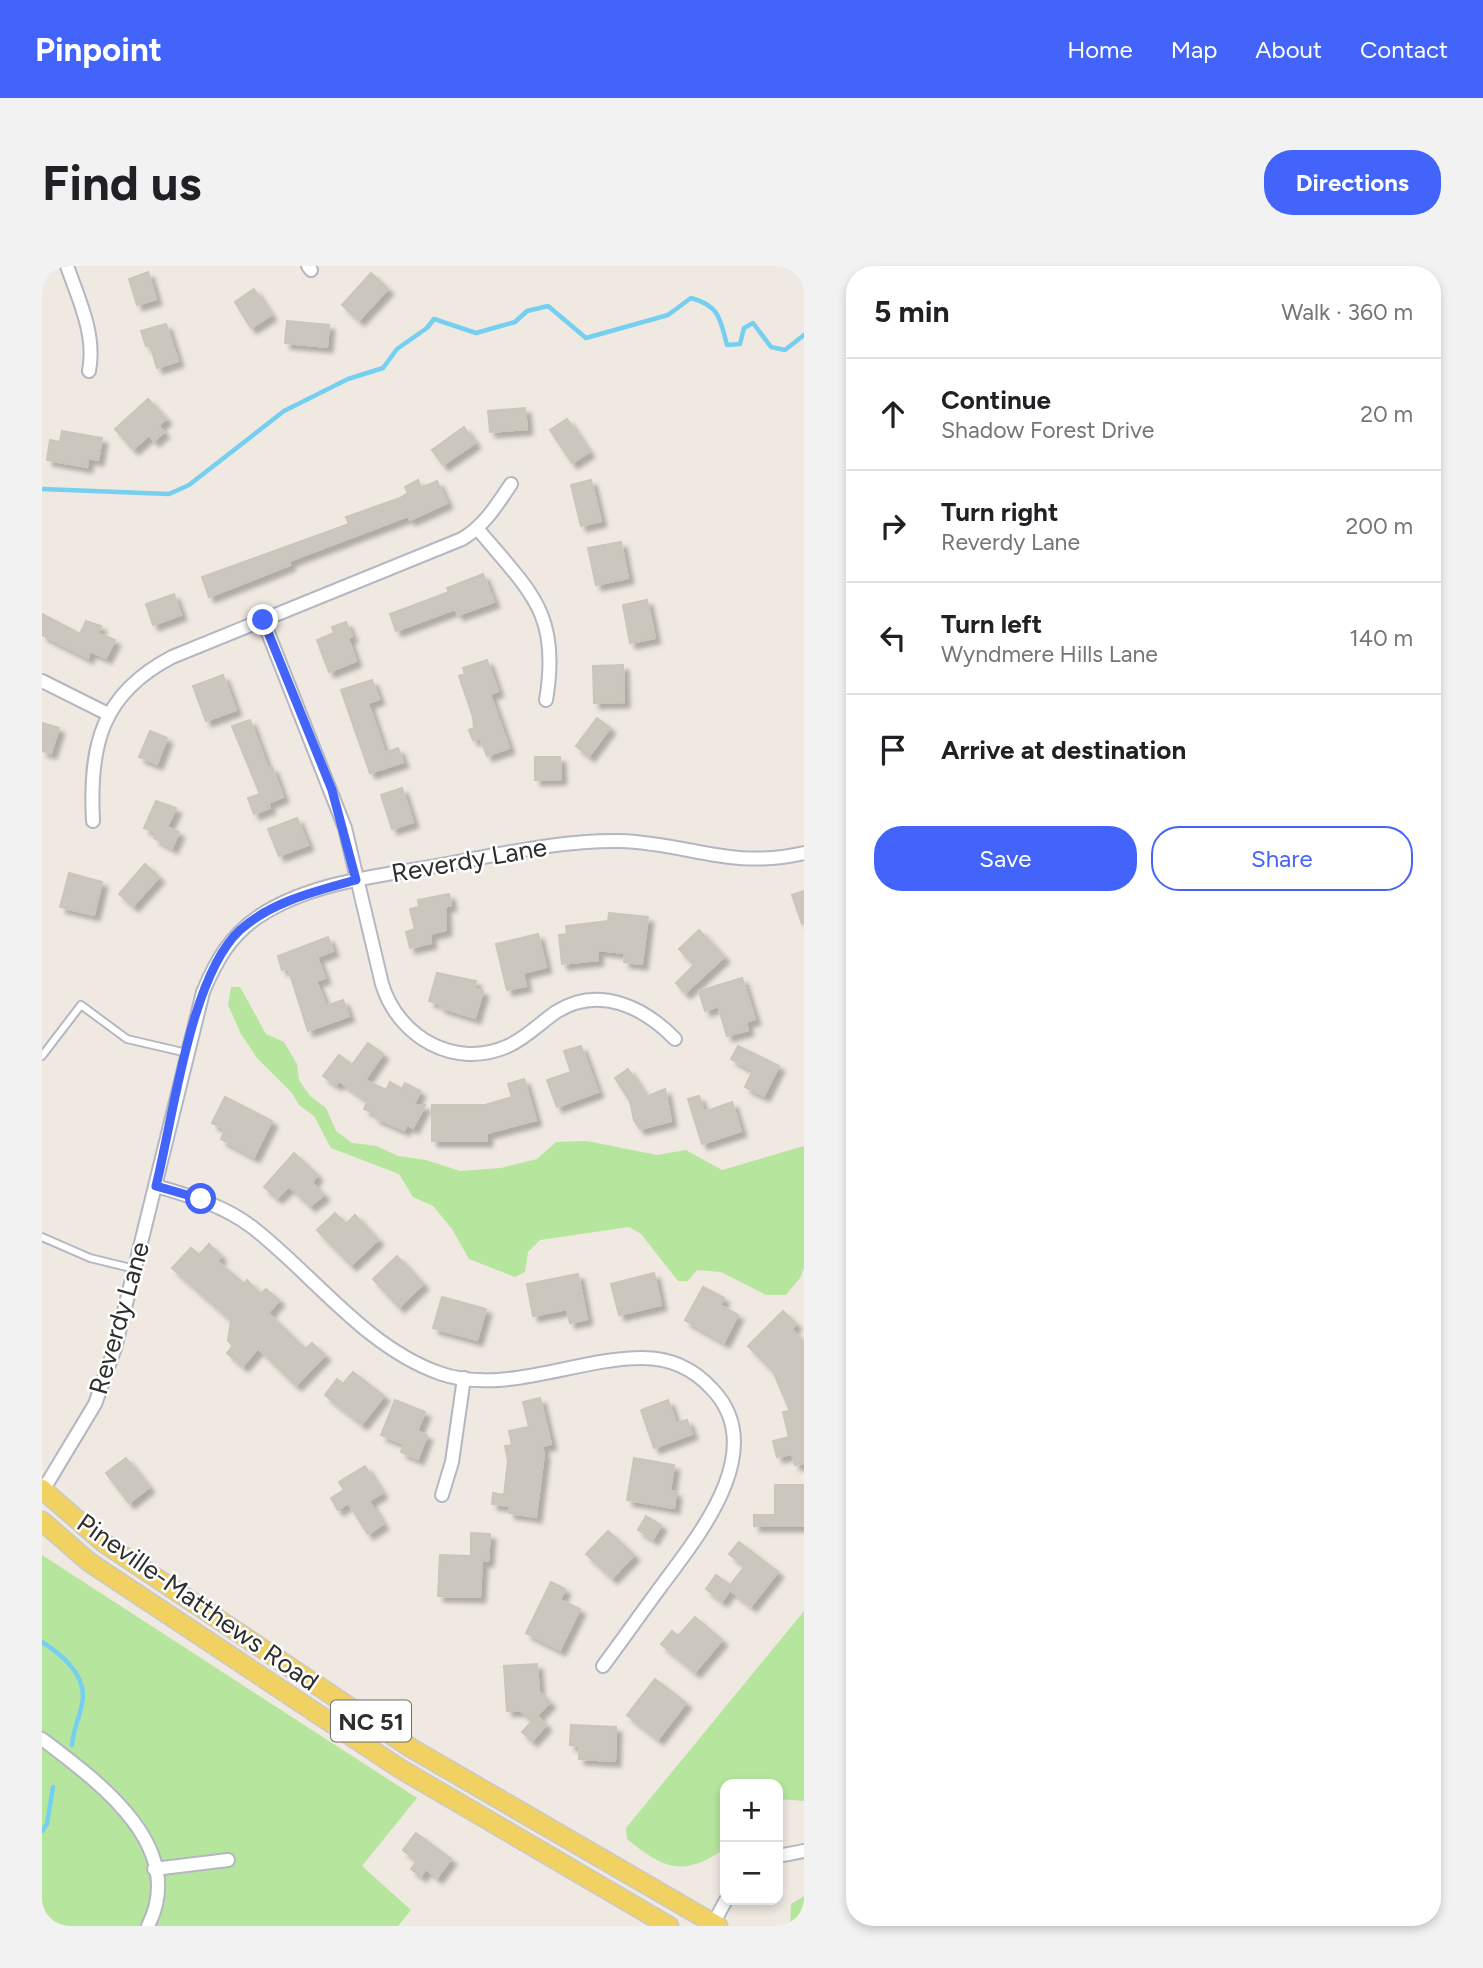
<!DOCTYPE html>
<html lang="en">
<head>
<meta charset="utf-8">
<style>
  body { margin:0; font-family:Figtree,sans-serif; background:#f2f2f2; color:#202124 }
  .controls { position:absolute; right:21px; bottom:21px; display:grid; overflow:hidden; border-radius:14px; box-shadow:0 4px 10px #0003 }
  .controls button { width:63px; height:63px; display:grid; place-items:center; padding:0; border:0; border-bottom:2px solid #e0e0e0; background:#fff; color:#202124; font:35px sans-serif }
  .stop { position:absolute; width:21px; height:21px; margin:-16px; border:5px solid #4264fb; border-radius:50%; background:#fff }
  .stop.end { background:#4264fb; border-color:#fff; box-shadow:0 2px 7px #0008 }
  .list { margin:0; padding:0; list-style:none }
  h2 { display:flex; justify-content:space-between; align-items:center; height:91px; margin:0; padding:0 28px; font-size:30px }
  h2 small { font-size:23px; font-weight:400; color:#757577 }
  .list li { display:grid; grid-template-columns:46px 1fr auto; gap:21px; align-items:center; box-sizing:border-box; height:112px; padding:0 28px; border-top:2px solid #e0e0e0 }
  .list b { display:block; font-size:26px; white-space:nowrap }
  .list p { margin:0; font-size:23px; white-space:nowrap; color:#757577 }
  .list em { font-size:23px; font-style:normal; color:#757577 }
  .actions { display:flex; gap:14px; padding:21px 28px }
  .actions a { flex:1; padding:16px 0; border:2px solid #4264fb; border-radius:28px; text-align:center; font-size:24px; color:#4264fb }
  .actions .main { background:#4264fb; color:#fff }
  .icon { flex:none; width:38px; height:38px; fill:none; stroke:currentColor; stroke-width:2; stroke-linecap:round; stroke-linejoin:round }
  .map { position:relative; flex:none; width:762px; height:1660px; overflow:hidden; border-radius:28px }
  header { display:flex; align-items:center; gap:42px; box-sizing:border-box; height:98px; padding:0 35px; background:#4264fb; color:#fff }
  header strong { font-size:33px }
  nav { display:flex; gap:38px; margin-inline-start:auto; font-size:24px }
  .intro { display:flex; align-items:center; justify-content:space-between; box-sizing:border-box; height:168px; padding:0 42px }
  h1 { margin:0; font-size:49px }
  .button { padding:18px 32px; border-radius:28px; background:#4264fb; color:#fff; font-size:24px; font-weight:700 }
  main { display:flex; gap:42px; padding:0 42px }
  aside { flex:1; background:#fff; border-radius:28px; box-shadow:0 4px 10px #0003 }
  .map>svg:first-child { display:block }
</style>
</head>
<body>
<header>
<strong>Pinpoint</strong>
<nav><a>Home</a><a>Map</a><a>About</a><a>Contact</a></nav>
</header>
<div class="intro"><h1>Find us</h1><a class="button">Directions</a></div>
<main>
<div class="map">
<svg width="762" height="1660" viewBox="0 0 762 1660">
  <defs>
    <filter id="shadow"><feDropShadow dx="5.5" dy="5.5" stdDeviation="2" flood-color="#0004"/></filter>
  </defs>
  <rect width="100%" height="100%" fill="#efe9e1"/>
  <g fill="#b6e59e">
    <path d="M189,721H198L224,768L242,776L255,798L257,814L268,830L284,842L294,865L310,877L335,880L356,890L384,894L418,905L459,902L495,893L514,876L545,875L615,889L644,884L680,904L762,880V1002L758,1012L744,1029H724L679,1006L655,1004L646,1015H636L599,968L587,961L498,974L486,986L483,1006L473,1011L427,993L410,963L391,940L371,931L357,908L289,882L272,850L257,839L250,827L215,792L199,768L186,739Z"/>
    <path d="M0,1289L375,1532L320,1600L369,1644L356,1660H0Z"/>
    <path d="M762,1345V1535L736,1533V1518H683L682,1583C642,1612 620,1602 585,1573L584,1562Z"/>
    <path d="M762,1630V1660H748L749,1638Z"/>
  </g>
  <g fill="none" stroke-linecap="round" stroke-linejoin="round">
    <g stroke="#75cff0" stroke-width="4.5">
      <path d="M0,223L127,228L147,219L242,145L306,113L341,102L355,83L385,62L392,53L434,67L473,56L485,45L506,40L544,72L626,49L649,32C678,40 678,53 685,79L698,78L702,62L711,57L729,81L743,84L762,69"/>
      <path d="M0,1376C18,1387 42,1407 41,1431C40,1447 31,1462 30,1479"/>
      <path d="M0,1565L5,1558L11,1521"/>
    </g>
  </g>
  <g fill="#cbc7bf" stroke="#cbc5ba" stroke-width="2" filter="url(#shadow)">
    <path d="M106,6L114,33L95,39L87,13Z"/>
    <path d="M329,7L346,23L317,54L300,39Z"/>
    <path d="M212,23L229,49L209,62L193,36Z"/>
    <path d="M245,55L287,59L285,81L243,77Z"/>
    <path d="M124,58L136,95L115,102L108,79L104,80L99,65Z"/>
    <path d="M106,133L124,153L116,160L122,166L112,175L107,169L91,183L73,163Z"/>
    <path d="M483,142L485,163L448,166L446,145Z"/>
    <path d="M525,153L547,186L530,197L508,164Z"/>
    <path d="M422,161L433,177L401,199L390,184Z"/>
    <path d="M20,165L60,172L56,194L46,192L45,201L5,194L8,174L18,176Z"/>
    <path d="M376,214L379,222L395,215L405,237L368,254L366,250L247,295L248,299L167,331L160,311L307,258L304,251L358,232L366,227L363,221Z"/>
    <path d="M549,214L559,255L539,260L529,219Z"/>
    <path d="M579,276L586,312L554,319L546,282Z"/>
    <path d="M441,308L452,336L416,349L413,343L354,365L348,348L407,326L405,322Z"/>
    <path d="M132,328L139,349L111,359L104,338Z"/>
    <path d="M605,334L613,372L588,377L581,339Z"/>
    <path d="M0,348L38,368L44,355L59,360L55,367L73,374L64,392L48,385L46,392L0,369Z"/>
    <path d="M304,356L310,370L306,372L314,395L287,406L275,374L292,367L290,361Z"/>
    <path d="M445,394L456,425L448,428L467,482L445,490L438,472L431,474L427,464L432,462L431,451L417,410L423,408L421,402Z"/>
    <path d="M581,399L582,436L552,437L551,400Z"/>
    <path d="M181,409L194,444L164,455L151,420Z"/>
    <path d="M330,414L337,433L326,437L343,487L356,482L361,496L328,507L299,424Z"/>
    <path d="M555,452L568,462L547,490L534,480Z"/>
    <path d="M208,454L226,503L230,501L241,531L226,537L228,542L212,548L206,532L218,528L190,460Z"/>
    <path d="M0,457L17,462L9,487L0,485Z"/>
    <path d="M108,465L125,472L115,498L97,491Z"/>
    <path d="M493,491H518L519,513L493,514Z"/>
    <path d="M360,522L371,556L350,563L339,529Z"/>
    <path d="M114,535L134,542L125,561L137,566L130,582L112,572L114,567L102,562Z"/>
    <path d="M255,552L266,579L237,590L226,563Z"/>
    <path d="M103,598L117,611L91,640L77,628Z"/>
    <path d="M27,607L60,616L52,649L18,641Z"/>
    <path d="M762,625V657L760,658L750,629Z"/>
    <path d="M407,628L409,639L403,641L404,664L388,668L389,677L368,682L364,666L373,663L368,643L377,641L376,634Z"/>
    <path d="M567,647L606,651L600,698L582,696L583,687L555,684L556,694L520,698L517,669L525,668L524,660L566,655Z"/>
    <path d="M657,664L682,691L643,727L634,717L652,699L637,683Z"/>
    <path d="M496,668L504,701L481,707L484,720L465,724L454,678Z"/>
    <path d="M286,671L291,685L275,691L283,712L274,715L284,740L301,734L307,750L266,765L246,702L240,704L236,690Z"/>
    <path d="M395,707L434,715L432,722L441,725L433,752L398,741L399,738L387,735Z"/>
    <path d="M700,712L713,753L704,756L706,764L685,770L676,740L663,745L657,725Z"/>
    <path d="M326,777L341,788L323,814L344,824L348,816L360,823L363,817L378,825L372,839H383L371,862L365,859L362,864L332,851L334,848L322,843L326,835L297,815L294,819L281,810L297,789L310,799Z"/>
    <path d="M539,780L556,826L515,841L505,814L529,806L522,785Z"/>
    <path d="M696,780L737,800L722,830L703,821L711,804L689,793Z"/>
    <path d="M586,803L604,831L623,823L629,855L598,863L592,854L588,835L573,812Z"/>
    <path d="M482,813L494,854L445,867V875H390V839H443L470,831L466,818Z"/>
    <path d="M657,830L662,846L690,836L699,865L660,878L646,833Z"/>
    <path d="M183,831L230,855L212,891L179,873L183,863L170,857Z"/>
    <path d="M252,887L275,909L270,917L282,929L268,940L247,920L235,932L222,921Z"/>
    <path d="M293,947L304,958L313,949L336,974L309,999L275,964Z"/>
    <path d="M167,978L179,990L175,995L202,1018L205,1014L218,1028L224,1023L237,1034L226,1047L263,1083L270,1077L283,1089L254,1119L216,1082L201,1100L185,1087L191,1080L186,1075L189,1054L130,1002L149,982L157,989Z"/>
    <path d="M355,990L381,1018L357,1041L331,1013Z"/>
    <path d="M612,1007L619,1039L577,1049L569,1018Z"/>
    <path d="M536,1008L545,1053L528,1057L525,1043L491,1050L485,1018Z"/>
    <path d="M661,1021L682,1032L678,1039L696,1049L682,1076L643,1054Z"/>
    <path d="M400,1031L444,1043L435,1074L391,1062Z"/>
    <path d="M741,1045L754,1058L749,1063L762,1076V1197L753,1199L750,1188L735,1191L731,1175L747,1171L741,1146L748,1145L731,1105L706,1080Z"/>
    <path d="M311,1106L342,1130L320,1158L283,1129L295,1113L301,1118Z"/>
    <path d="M498,1132L509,1178L500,1180L502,1188L494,1251L467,1247L468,1240L450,1238L451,1227L462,1229L466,1195L463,1180L470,1179L467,1165L487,1161L481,1136Z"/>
    <path d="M353,1134L383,1146L375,1165L385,1169L376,1193L359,1186L362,1178L339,1169Z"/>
    <path d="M626,1134L634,1157L645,1154L650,1168L612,1182L599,1144Z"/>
    <path d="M84,1192L107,1221L87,1237L64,1207Z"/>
    <path d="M592,1192L632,1199L628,1225L634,1226L632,1242L585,1234Z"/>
    <path d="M323,1200L340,1227L327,1235L341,1258L326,1268L306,1237L296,1244L289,1232L302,1224L297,1216Z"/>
    <path d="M733,1219H762V1260H712V1249H733Z"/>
    <path d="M604,1250L619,1259L611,1273L596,1264Z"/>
    <path d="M566,1265L592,1289L570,1312L544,1288Z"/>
    <path d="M429,1267L448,1268L446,1295H440L438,1331L396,1330L398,1289L429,1290Z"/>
    <path d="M697,1276L736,1306L709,1340L688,1324L680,1335L664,1323L674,1309L688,1319L703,1300L687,1288Z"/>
    <path d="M509,1316L523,1323L518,1334L538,1343L518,1384L484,1367Z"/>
    <path d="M653,1351L680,1374L653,1406L619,1378L630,1365L636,1370Z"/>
    <path d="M495,1398L497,1426L508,1436L490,1455L478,1444L465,1445L462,1400Z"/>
    <path d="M613,1413L644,1437L616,1473L585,1449Z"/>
    <path d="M495,1450L504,1459L490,1475L480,1466Z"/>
    <path d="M529,1459L574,1461L573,1495L537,1493L538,1480L528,1479Z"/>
    <path d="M374,1567L409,1593L395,1612L384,1603L379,1610L369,1603L375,1595L361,1584Z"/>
  </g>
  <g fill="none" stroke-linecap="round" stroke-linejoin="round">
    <g stroke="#b4b7c1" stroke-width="10">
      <g id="lane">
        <path d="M0,790L39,739L85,773L145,787"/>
        <path d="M0,971L48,992L93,1003"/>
      </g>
    </g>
    <g stroke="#b4b7c1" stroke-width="16">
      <g id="street">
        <path d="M25,0C37,34 54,69 47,105"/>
        <path d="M266,0L269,4"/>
        <path d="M435,262C487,325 519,346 504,434"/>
        <path d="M221,354L303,562L340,718C356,771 413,804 466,780C484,772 498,757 514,746C557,719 602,741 633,773"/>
        <path d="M0,415L66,448"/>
        <path d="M51,555C47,480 59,428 130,391L420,273C442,260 455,239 469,218"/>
        <path d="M114,920C148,930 181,939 210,961C271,1008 322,1080 397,1107C462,1130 534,1092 600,1092C628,1092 652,1103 670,1123C728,1183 657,1269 620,1319C600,1346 581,1373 561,1400"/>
        <path d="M0,1226L53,1138L73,1082L161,726C174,695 188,670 216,651C271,614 347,609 410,597C465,587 521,574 578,575C646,577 688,604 762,587"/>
        <path d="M400,1229L410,1196L422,1112"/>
        <path d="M0,1473C54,1514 147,1580 106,1660"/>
        <path d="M736,1590L762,1585"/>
        <path d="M112,1603L186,1594"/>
        <path d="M670,1660L684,1634"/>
      </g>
    </g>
    <g stroke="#c9c9c9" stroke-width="21">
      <g id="primary">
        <path d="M0,1223L62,1277L369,1482L676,1660"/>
        <path d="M0,1255L47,1296L357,1502L627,1660"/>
      </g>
    </g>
    <use href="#lane" stroke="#fff" stroke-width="6"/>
    <use href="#street" stroke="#fff" stroke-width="12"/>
    <use href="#primary" stroke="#f2d163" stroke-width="18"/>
  </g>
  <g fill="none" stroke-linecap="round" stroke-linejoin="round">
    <path stroke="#4264fb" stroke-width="9" d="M159,933L114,920C131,853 148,710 198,664C229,636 274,625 314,614L290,524L221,354"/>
  </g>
  <g text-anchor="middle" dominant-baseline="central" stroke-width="5" stroke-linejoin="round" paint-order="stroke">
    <rect fill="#fff" stroke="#6d6d6d" stroke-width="2" x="289" y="1434.5" width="80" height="41" rx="5"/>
    <g font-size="24" font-weight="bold" fill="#2e2e2e">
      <text x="329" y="1455">NC 51</text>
    </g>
    <g font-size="26" fill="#2e2e2e" stroke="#fff">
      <text transform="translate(427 594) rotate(-10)">Reverdy Lane</text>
      <text transform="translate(77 1052) rotate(-74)">Reverdy Lane</text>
      <text transform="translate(156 1336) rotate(35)">Pineville-Matthews Road</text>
    </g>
  </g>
</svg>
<div class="controls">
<button>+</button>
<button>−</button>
</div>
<div class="stop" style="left:159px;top:933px"></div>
<div class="stop end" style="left:221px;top:354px"></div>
</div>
<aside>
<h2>5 min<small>Walk · 360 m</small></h2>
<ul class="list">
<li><svg class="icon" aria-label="ahead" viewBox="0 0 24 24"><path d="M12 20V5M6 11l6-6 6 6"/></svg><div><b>Continue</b><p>Shadow Forest Drive</p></div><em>20 m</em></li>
<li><svg class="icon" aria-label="right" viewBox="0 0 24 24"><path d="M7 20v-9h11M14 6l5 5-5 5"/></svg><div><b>Turn right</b><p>Reverdy Lane</p></div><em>200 m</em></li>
<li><svg class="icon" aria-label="left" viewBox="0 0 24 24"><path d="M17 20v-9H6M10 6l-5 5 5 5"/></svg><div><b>Turn left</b><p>Wyndmere Hills Lane</p></div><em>140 m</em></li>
<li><svg class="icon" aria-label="arrive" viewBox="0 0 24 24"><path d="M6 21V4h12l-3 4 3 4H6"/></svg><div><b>Arrive at destination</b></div></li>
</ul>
<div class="actions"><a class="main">Save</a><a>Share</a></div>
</aside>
</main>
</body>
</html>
